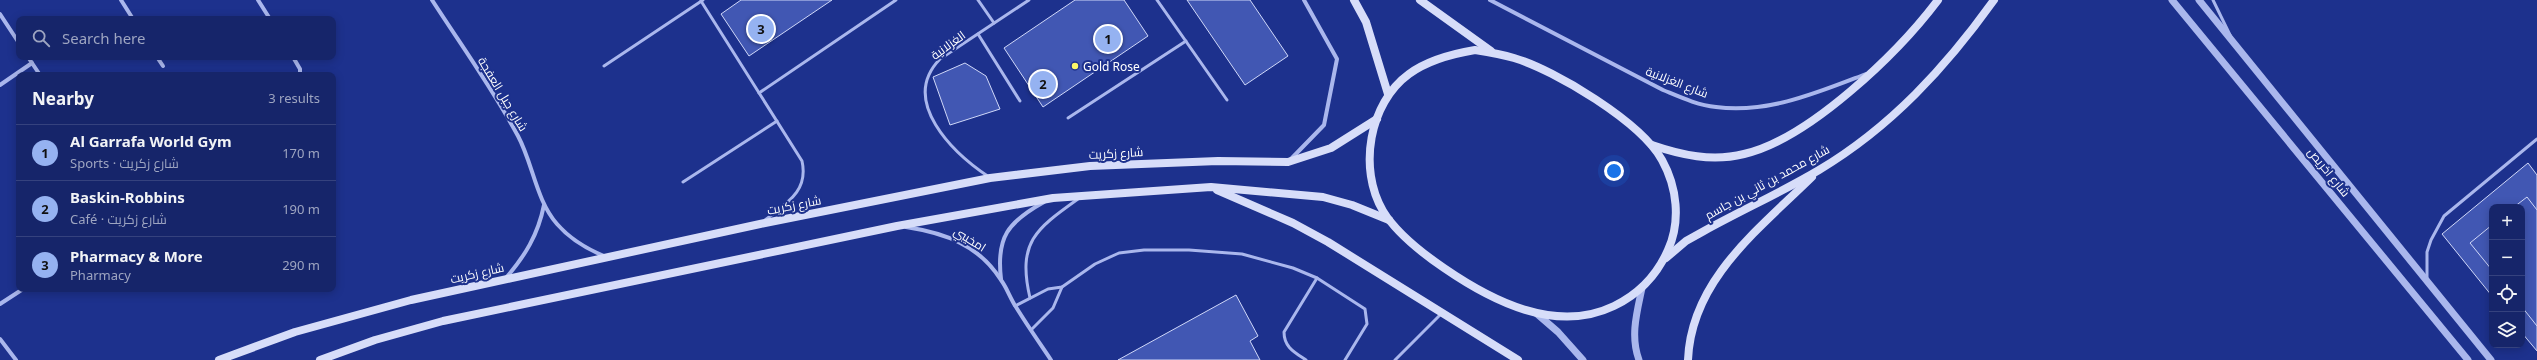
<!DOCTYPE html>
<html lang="en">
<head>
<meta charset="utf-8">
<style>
  body { margin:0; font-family:"Noto Sans",Cairo,sans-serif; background:#1f2d70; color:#f1f3f6 }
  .controls { position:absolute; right:12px; bottom:12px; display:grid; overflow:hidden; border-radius:8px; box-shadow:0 2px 10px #0003 }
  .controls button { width:36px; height:36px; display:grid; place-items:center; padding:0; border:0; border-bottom:1px solid #35427e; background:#16256a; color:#f1f3f6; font:20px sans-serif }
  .you { position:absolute; left:1614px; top:171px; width:14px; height:14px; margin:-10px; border:3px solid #fff; border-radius:50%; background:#1a73e8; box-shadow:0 0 0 6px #1a73e833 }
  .badge { display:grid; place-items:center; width:26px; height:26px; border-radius:50%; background:#95b2f1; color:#111; font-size:13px; font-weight:700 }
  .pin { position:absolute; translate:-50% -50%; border:2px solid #fff; box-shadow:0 1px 4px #0006 }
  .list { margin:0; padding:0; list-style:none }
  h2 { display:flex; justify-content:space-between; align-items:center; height:52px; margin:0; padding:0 16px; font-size:17px }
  h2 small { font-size:13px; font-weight:400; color:#9ea5c1 }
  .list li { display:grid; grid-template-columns:26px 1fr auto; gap:12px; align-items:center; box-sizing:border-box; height:56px; padding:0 16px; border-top:1px solid #35427e }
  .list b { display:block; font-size:15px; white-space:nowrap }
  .list p { margin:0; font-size:13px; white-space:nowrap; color:#9ea5c1 }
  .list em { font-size:13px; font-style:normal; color:#9ea5c1 }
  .icon { flex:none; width:22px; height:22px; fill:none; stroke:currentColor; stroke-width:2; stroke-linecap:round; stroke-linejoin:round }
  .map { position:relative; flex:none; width:2537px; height:360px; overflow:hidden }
  .search { position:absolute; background:#16256a; box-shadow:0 2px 10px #0003; left:16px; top:16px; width:320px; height:44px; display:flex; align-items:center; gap:10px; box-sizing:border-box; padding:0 14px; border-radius:8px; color:#9ea5c1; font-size:15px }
  .panel { position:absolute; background:#16256a; box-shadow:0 2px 10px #0003; left:16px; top:72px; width:320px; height:220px; border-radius:8px }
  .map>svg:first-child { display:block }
</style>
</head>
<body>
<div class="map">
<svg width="2537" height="360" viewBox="0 0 2537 360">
  <rect width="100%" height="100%" fill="#1d318d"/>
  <g fill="#4157b3" stroke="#d0d8f9">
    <path d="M741,0H832L749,56L721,14Z"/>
    <path d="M1075,0H1124L1148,36L1043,107L1004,48Z"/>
    <path d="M1187,0H1250L1288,56L1245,85Z"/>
    <path d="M965,63L986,76L1000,109L950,125L933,77Z"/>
    <path d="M2528,163L2537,175V351L2522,333V207H2492V296L2442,234Z"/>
    <path d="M2527,197L2537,210V326L2522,307V207H2514Z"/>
    <path d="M2492,225V270L2470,243Z"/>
    <path d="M1236,295L1258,336L1250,341L1260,360H1118Z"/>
  </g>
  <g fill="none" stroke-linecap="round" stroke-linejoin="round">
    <g stroke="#aab7ed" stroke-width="3">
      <path d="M978,0L994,23"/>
      <path d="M1157,0L1227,100"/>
      <path d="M2213,0L2231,37"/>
      <path d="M701,1L802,161C809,192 785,204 764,221"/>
      <path d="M978,34L1020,101"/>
      <path d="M604,66L703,0"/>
      <path d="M759,93L896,0"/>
      <path d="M1068,118L1186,41"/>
      <path d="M989,177C953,153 899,101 940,59L1029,0"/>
      <path d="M683,182L777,121"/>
      <path d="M2427,277V252L2431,240L2444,216L2537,139"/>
      <path d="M1030,298C1017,242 1036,229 1078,199"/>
      <path d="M1015,306L1048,289L1062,287L1095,264L1119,253L1144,250H1189L1242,254L1293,268L1317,278L1365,309L1367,324L1345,360"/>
      <path d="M1031,330L1053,308L1062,287"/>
      <path d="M1306,360C1294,352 1284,347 1284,332L1317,278"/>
      <path d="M1395,360L1442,313"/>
    </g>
    <g stroke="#aab7ed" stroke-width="4">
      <path d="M121,0L133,19"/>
      <path d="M258,0L270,19"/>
      <path d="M432,0C461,45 493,89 518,136C533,164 536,200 557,224C570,239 587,249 604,256"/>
      <path d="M1490,0L1663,90C1680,97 1697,105 1716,107C1768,114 1819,92 1866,74"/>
      <path d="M0,14L19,43"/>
      <path d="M28,57L40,75"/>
      <path d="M157,57L163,66"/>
      <path d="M293,57L300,69V75"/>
      <path d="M0,85L32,63"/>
      <path d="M1290,160L1324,125L1337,59L1304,0"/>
      <path d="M906,227C945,233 979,245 1001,280C1007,288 1010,298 1016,307C1027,325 1039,342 1051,360"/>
      <path d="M505,279C525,256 538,235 544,205"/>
      <path d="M1001,279C996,237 1008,222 1044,202"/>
      <path d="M0,304L23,289"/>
      <path d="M0,339L16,360"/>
    </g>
    <g stroke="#aab7ed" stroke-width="7">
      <path d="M2172,0L2468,360"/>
      <path d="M2199,0L2491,360"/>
      <path d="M1536,313L1558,332L1583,360"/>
      <path d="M1639,360C1630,336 1637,312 1642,288"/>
    </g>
    <g stroke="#d7ddf9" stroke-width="8">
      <path d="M1354,0L1366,22L1388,94"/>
      <path d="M1420,0L1491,51"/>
      <path d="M1475,50C1488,52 1501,54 1514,58C1555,70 1641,122 1662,160C1677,187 1681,221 1668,250C1657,275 1639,294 1614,306C1556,334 1492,301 1444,268C1422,253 1397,234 1383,211C1358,169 1369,103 1409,74C1428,60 1451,54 1475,50Z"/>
      <path d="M1652,145C1681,155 1712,162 1744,154C1809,139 1898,53 1938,0"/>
      <path d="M1217,190L1293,223L1328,242L1518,360"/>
      <path d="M1666,258L1686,241L1704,231C1742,210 1782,192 1819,170C1891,127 1946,67 1994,0"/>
      <path d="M219,360L295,332L411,300L760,224L990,178L1090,166L1218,161L1288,162L1331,148L1377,119"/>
      <path d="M320,360L375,340L443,321L897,226L1053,198L1211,187L1323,197L1352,205L1389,220"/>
      <path d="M1688,360C1691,280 1759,229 1812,177"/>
    </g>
  </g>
  <circle fill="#fdf868" stroke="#1d318d" stroke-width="1.5" cx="1075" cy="66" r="4"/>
  <g text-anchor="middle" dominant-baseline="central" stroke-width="4" stroke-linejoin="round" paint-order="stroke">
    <g font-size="12" fill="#fff" stroke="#1d318d">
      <text transform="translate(948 45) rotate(-36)">الغزلانية</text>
      <text transform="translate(1677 82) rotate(21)">شارع الغزلانية</text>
      <text transform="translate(503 94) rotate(59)">شارع جبل العفجة</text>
      <text transform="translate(1116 153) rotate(-3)">شارع زكريت</text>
      <text transform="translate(2329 172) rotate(51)">شارع اخريص</text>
      <text transform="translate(1767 182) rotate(-29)">شارع محمد بن ثاني بن جاسم</text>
      <text transform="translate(794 205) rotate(-11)">شارع زكريت</text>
      <text transform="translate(970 239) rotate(32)">امخيبي</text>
      <text transform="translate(477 273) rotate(-13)">شارع زكريت</text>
    </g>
    <g font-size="12" fill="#fff" stroke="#1d318d" text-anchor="start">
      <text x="1083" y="66">Gold Rose</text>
    </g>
  </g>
</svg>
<div class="controls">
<button>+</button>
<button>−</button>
<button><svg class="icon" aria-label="locate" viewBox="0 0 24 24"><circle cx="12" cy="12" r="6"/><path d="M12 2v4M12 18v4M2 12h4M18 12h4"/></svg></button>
<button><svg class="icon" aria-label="layers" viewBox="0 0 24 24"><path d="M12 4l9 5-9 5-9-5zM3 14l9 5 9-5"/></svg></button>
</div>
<div class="you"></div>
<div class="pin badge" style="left:1108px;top:39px">1</div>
<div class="pin badge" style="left:1043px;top:84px">2</div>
<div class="pin badge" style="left:761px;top:29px">3</div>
<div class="search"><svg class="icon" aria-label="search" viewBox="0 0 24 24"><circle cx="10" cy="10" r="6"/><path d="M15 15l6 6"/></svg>Search here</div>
<section class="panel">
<h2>Nearby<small>3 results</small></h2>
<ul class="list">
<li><span class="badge">1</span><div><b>Al Garrafa World Gym</b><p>Sports · شارع زكريت</p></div><em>170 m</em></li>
<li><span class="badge">2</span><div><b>Baskin-Robbins</b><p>Café · شارع زكريت</p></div><em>190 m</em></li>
<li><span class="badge">3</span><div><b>Pharmacy &amp; More</b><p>Pharmacy</p></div><em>290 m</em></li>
</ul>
</section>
</div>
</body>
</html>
